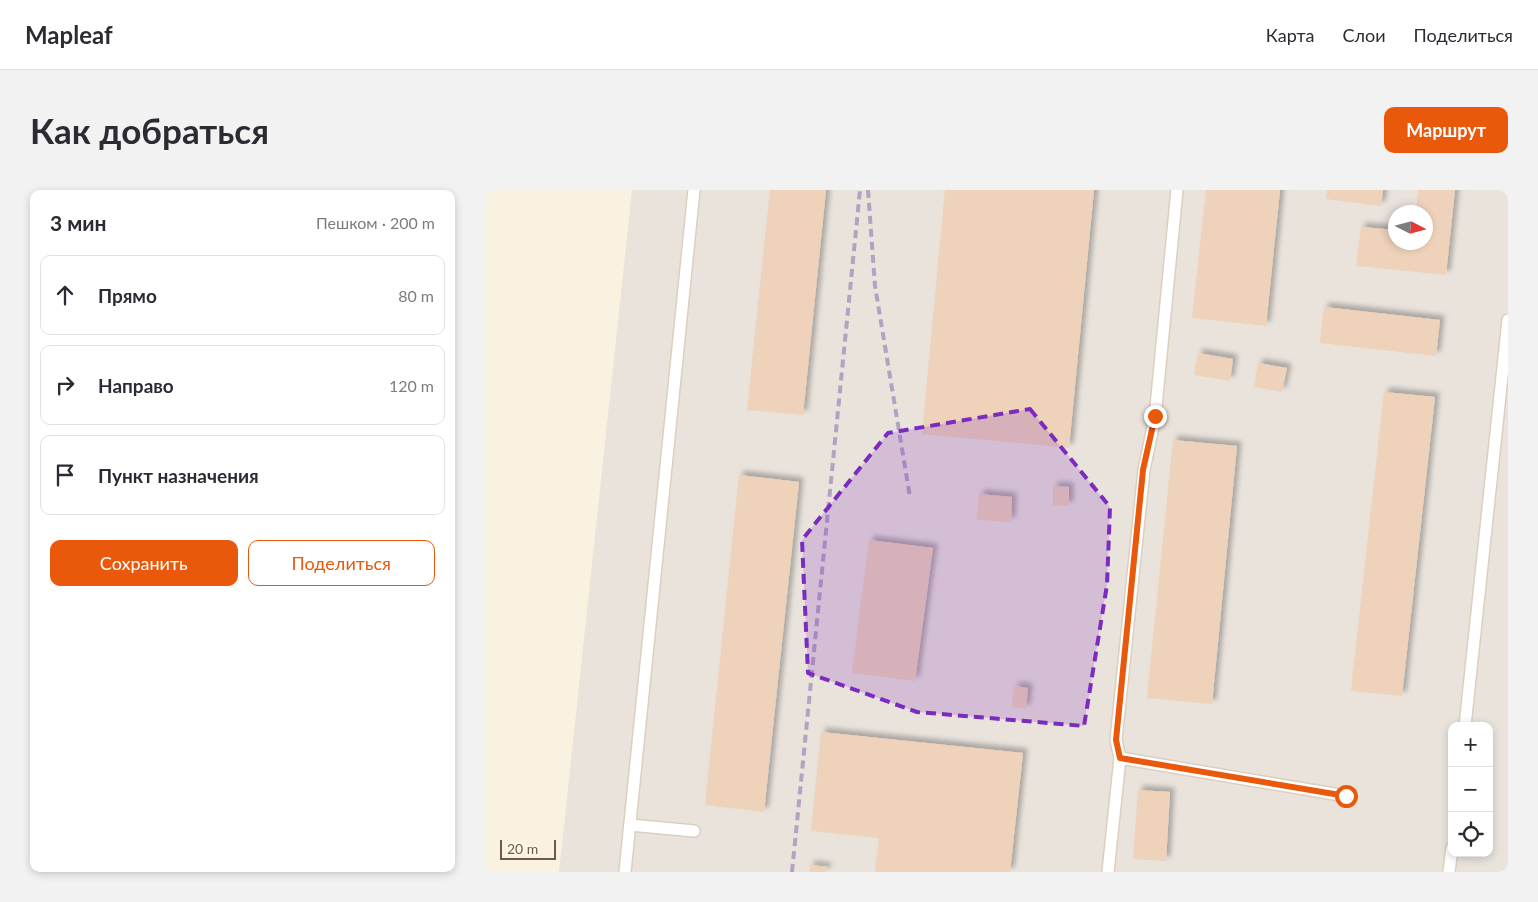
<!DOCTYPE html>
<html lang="ru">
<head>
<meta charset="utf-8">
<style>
  body { margin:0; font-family:Lato,sans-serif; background:#f2f2f3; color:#2b2b33 }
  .controls { position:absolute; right:15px; bottom:15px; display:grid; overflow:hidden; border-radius:10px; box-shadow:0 2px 8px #0003 }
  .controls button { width:45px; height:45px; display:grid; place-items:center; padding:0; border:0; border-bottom:1px solid #e1e1e2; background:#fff; color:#2b2b33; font:25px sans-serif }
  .compass { position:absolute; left:903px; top:15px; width:45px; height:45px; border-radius:50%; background:#fff; box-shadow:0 2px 8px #0003; rotate:96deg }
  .scale { position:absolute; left:15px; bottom:12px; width:56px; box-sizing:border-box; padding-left:5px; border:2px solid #6f5949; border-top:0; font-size:14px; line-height:18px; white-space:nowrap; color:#6f5949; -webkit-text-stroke:4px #fef6e6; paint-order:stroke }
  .stop { position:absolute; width:15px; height:15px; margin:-11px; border:4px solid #ea580c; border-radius:50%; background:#fff }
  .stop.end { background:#ea580c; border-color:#fff; box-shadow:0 1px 5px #0008 }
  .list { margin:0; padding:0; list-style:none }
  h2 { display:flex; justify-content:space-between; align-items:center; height:65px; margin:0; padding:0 20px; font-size:21px }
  h2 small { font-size:16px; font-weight:400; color:#7c7c81 }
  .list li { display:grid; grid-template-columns:32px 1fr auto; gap:15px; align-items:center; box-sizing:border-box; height:80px; margin:0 10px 10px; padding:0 10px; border:1px solid #e1e1e2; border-radius:10px }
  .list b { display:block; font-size:19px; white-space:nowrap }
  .list em { font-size:16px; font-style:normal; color:#7c7c81 }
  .actions { display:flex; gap:10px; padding:15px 20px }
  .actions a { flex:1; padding:11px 0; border:1px solid #ea580c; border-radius:10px; text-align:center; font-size:18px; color:#ea580c }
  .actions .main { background:#ea580c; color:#fff }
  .icon { flex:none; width:28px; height:28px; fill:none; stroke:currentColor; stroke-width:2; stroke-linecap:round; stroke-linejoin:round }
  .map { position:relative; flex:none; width:1023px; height:682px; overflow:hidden; border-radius:10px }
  header { display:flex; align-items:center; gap:30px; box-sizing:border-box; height:70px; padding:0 25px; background:#fff; border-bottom:1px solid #e1e1e2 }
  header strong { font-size:24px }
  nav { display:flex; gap:28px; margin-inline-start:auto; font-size:18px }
  .intro { display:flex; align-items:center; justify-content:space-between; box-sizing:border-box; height:120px; padding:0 30px }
  h1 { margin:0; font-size:35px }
  .button { padding:12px 22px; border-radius:10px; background:#ea580c; color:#fff; font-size:18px; font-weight:700 }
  main { display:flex; gap:30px; padding:0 30px }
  aside { flex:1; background:#fff; border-radius:10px; box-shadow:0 2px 8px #0003 }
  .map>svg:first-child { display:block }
</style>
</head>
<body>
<header>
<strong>Mapleaf</strong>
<nav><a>Карта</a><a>Слои</a><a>Поделиться</a></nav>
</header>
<div class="intro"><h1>Как добраться</h1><a class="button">Маршрут</a></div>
<main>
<aside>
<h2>3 мин<small>Пешком · 200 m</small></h2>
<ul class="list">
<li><svg class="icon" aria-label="ahead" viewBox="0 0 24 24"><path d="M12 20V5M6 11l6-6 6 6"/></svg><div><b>Прямо</b></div><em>80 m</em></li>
<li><svg class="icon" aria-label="right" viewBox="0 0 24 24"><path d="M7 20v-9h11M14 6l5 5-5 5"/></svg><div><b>Направо</b></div><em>120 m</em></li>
<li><svg class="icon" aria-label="arrive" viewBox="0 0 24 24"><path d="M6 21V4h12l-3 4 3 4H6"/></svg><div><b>Пункт назначения</b></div></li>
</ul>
<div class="actions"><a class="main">Сохранить</a><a>Поделиться</a></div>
</aside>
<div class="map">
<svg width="1023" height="682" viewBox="0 0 1023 682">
  <defs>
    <filter id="shadow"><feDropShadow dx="4.5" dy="-4.5" stdDeviation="2.5" flood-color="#0004"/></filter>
  </defs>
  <rect width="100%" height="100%" fill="#faf2e0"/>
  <path fill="#e9e3dc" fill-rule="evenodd" d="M147,0H1023V682H74ZM911,22H941V52H911ZM967,536H1004V663H967Z"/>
  <g fill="#eed2ba" filter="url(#shadow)">
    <path d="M285,0H341L318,225L262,220Z"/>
    <path d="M460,0H609L584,258L437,244Z"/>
    <path d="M721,0H795L781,136L707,128Z"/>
    <path d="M842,0H898L896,16L841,9Z"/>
    <path d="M933,0H970L961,85L871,76L876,37L911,40V52H941V22H931Z"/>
    <path d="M839,117L955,130L951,166L835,153Z"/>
    <path d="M713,163L748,169L745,191L709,185Z"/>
    <path d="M773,173L802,178L797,202L769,197Z"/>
    <path d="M899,202L950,207L917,506L866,501Z"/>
    <path d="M688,250L752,256L727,514L662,508Z"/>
    <path d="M254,285L314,292L279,622L220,615Z"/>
    <path d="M568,296L584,297V316L568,315Z"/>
    <path d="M494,304L527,307L526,332L492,330Z"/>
    <path d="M384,350L448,358L430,491L367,483Z"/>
    <path d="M529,496L543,498L541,519L527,517Z"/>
    <path d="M336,542L538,563L525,682H390L394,648L326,641Z"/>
    <path d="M653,600L685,602L681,671L648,669Z"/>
    <path d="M325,675L342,677L341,682H324Z"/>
  </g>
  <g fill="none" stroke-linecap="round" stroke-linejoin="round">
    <g stroke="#ddcfbd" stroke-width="14">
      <g id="service">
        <path d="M980,536L1023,130"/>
        <path d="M635,568L861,606"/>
        <path d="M145,635L209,641"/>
        <path d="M140,682L209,0"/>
        <path d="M623,682L635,568L631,550L659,280L670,227L692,0"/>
        <path d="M964,682L967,658"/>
      </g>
    </g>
    <use href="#service" stroke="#fff" stroke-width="11"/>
    <g stroke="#b5a1c2" stroke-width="4" stroke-dasharray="8 5" stroke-linecap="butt">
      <path d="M383,0L390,96L425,307"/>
      <path d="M307,682L375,0"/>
    </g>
  </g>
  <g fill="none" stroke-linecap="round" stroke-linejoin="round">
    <path stroke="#ea580c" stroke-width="6" d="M670,226L658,280L631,550L635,568L861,606"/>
  </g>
  <path fill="#7b2cbf" fill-opacity="0.2" stroke="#7b2cbf" stroke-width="4" stroke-dasharray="10 6" stroke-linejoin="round" d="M545,219L625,317L622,395L599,536L432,522L323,483L317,350L403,243Z"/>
</svg>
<div class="controls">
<button>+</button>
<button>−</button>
<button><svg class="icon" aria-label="locate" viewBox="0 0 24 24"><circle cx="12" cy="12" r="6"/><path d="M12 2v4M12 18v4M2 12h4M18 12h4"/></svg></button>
</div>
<svg class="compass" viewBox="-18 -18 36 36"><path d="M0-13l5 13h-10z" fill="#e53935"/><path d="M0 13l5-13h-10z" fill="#7c7c81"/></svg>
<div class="scale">20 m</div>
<div class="stop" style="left:861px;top:606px"></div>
<div class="stop end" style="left:670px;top:226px"></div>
</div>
</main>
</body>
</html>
